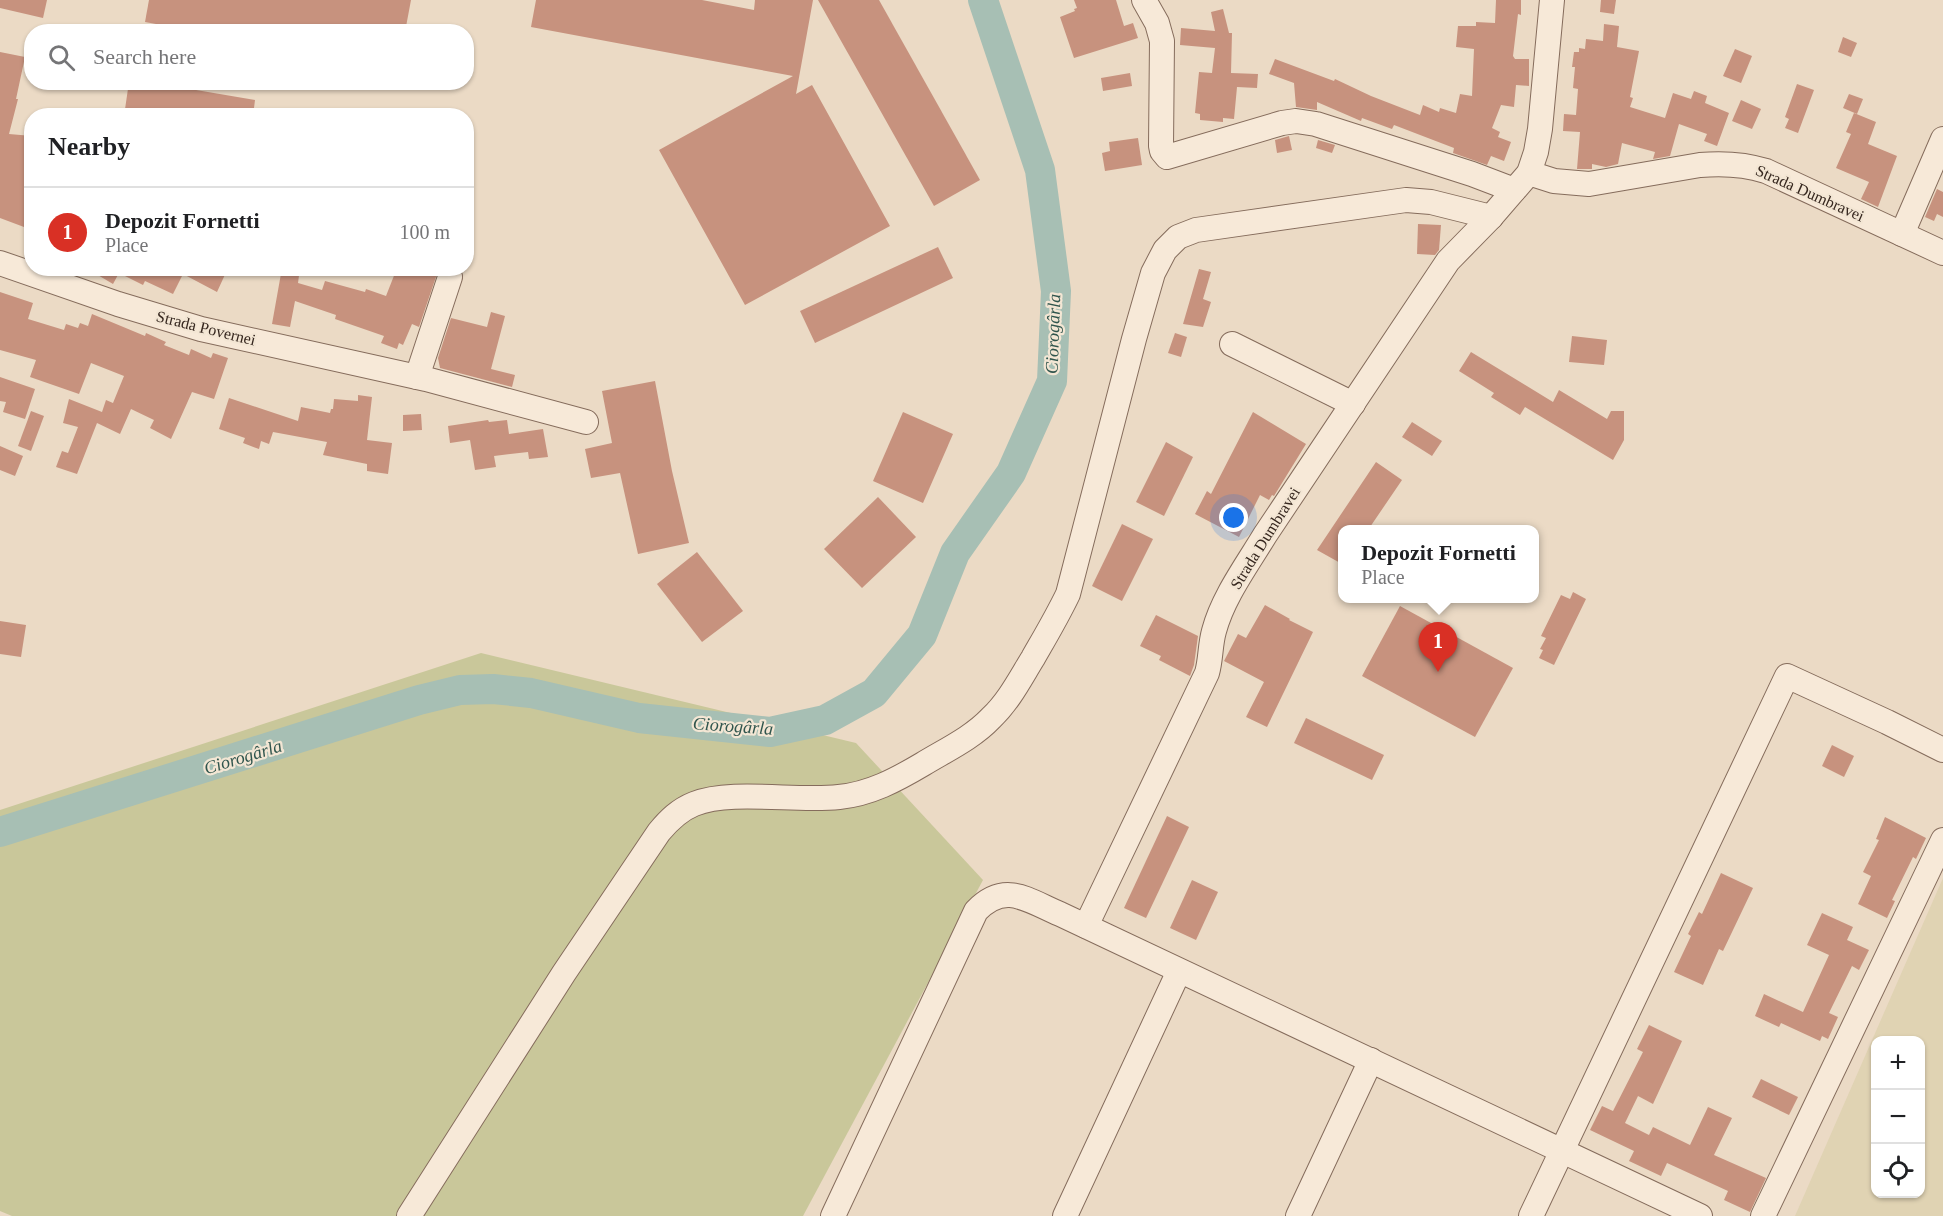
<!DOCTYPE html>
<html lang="en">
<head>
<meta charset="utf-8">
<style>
  body { margin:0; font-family:"Times New Roman",serif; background:#f2f2f2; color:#202124 }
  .controls { position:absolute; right:18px; bottom:18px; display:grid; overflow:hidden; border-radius:12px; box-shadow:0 2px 4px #0004 }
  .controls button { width:54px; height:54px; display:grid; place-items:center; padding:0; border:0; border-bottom:2px solid #e0e0e0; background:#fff; color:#202124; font:30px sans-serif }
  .you { position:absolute; left:1234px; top:518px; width:21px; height:21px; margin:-15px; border:4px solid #fff; border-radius:50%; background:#1a73e8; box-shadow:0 0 0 9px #1a73e833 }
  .badge { display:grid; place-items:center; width:39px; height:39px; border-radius:50%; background:#d93025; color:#fff; font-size:20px; font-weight:700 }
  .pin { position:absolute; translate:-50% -50px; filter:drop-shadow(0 2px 3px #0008) }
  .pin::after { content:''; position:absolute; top:32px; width:21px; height:18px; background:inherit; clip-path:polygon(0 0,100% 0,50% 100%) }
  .popup { position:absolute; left:1338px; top:525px; width:201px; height:78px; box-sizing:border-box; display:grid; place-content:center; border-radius:12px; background:#fff; filter:drop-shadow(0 2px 4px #0005); font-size:20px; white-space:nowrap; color:#757577 }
  .popup b { font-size:22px; color:#202124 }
  .popup::after { content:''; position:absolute; left:50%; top:100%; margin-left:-12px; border:12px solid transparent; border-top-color:#fff }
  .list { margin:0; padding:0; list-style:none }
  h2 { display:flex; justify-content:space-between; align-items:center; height:78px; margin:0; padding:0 24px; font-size:26px }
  h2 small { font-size:20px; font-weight:400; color:#757577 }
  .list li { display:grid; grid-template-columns:39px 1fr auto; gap:18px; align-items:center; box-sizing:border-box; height:90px; padding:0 24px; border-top:2px solid #e0e0e0 }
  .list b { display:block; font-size:22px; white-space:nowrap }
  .list p { margin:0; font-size:20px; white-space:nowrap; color:#757577 }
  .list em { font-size:20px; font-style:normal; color:#757577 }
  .icon { flex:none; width:33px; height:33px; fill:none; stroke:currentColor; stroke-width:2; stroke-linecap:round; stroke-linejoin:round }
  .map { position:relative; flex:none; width:1943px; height:1216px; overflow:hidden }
  .search { position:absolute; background:#fff; box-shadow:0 2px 4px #0004; left:24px; top:24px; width:450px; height:66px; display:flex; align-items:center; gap:15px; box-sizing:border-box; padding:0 21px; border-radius:24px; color:#757577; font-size:22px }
  .panel { position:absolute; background:#fff; box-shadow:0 2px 4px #0004; left:24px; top:108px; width:450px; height:168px; border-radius:24px }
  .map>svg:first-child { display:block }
</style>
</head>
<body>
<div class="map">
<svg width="1943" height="1216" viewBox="0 0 1943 1216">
  <rect width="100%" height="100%" fill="#ebdac5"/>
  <path fill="#e0d3b3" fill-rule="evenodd" d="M1943,878V1216H1795ZM1876,1040H1920V1194H1876Z"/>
  <path fill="#c9c79a" d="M481,653L856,743L983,880L803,1216H12L0,1211V810Z"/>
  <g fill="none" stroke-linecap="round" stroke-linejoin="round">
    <path stroke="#a7bfb4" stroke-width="30" d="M0,832L419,700L460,690L493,689L531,693L639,718L770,732L825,720L874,693L922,635L955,553L1011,473L1052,381L1056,291L1040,170L983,0"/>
  </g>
  <g fill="#c7927e">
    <path d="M0,0H47L43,18L0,8Z"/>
    <path d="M149,0H411L405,32H200L145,22Z"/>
    <path d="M536,0H702L754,10L755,0H813L796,94L812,85L890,226L745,305L659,150L793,76L531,27Z"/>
    <path d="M818,0H879L980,180L934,206Z"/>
    <path d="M1074,0H1116L1124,26L1133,23L1138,38L1074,58L1060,17L1075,11L1074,9L1077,8Z"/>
    <path d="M1496,0H1521V15L1518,14L1513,56L1515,59H1529V86L1516,85L1514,107L1501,105L1492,128L1500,132L1498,137L1511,142L1504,161L1491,156L1487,165L1453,153L1454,148L1394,125L1392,129L1362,118L1361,121L1317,102V110L1296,107L1294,83L1269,74L1275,59L1334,81L1335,79L1371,96L1420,115L1423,105L1439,112L1440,108L1456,113L1460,94L1472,96L1474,49L1456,47L1458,26H1476V22L1495,23Z"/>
    <path d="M1601,0H1616L1614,14L1600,12Z"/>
    <path d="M1223,9L1229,33H1232L1231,73L1258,74L1257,88L1237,87L1234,119L1223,118V122L1200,120V114L1195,113L1199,72L1212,73L1215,48L1180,45L1181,28L1215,31L1211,12Z"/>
    <path d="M1604,24L1619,26L1617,47L1639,51L1630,97L1633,98L1630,107L1665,118L1673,93L1691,99L1694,91L1707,96L1705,103L1729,113L1717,146L1704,141L1707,134L1679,124L1670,156L1653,159L1655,152L1622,143L1618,164L1606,167L1592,164V169H1577L1580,132L1563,131L1564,114L1576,115L1578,89L1573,88L1575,67H1572L1574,52H1579V48L1585,49L1586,39L1603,41Z"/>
    <path d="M1843,37L1857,43L1851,57L1838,52Z"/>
    <path d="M1735,49L1752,56L1741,83L1723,76Z"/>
    <path d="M0,52L25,57L16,99H18L9,134L32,136V230L0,218Z"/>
    <path d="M1130,73L1132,86L1103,91L1101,78Z"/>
    <path d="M129,82H149L255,100L253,116H124Z"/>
    <path d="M1797,84L1814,90L1798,133L1785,128L1789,119L1785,117Z"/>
    <path d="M1849,94L1863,99L1857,114L1843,108Z"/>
    <path d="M1741,100L1761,109L1752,129L1732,121Z"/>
    <path d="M1854,113L1876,122L1868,144L1897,156L1878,207L1861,199L1869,182L1836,168L1851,134L1846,132Z"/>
    <path d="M1289,136L1292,150L1277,153L1275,140Z"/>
    <path d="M1138,138L1142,165L1105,171L1102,153L1110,151L1109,142Z"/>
    <path d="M1318,140L1335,145L1332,153L1316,148Z"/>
    <path d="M1937,189L1943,192V217L1937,214L1934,221L1925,217Z"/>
    <path d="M1418,224L1441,225L1439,250L1435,255L1417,254Z"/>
    <path d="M938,247L953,278L815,343L800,311Z"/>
    <path d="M86,268H228L217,292L183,274L173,294L145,281L143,285L119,273L113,284Z"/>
    <path d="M282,268H300L298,283L322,290L325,281L365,292L366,289L386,296L397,268H439L419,327L412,324L403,345L399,343L397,349L381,343L384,336L335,319L336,315L295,301L290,327L272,324Z"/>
    <path d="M1199,269L1211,272L1203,299L1211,302L1203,327L1183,324Z"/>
    <path d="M0,292L33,303L28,319L64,330L66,324L78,328L80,323L88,326L92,314L145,336L146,333L166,342L164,345L189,355L191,349L211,358L213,353L228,358L214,399L192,392L171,439L150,428L154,420L131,409L120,434L97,423L77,474L56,467L62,451L68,453L78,427L63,423L69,399L102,412L106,400L113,403L124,376L91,363L79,394L30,377L36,360L0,350Z"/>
    <path d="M491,312L505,316L491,369L515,375L512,387L440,368L438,358L451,318L487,327Z"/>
    <path d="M1175,333L1187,337L1181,357L1168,353Z"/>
    <path d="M1572,336L1607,340L1604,365L1569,362Z"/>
    <path d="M1471,352L1553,402L1559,390L1607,419L1611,411H1624V440L1613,460L1525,407L1520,415L1491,397L1494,393L1459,371Z"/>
    <path d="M0,377L35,389L25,419L3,412L6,402L0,401Z"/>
    <path d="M655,381L672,471L689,543L638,554L620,473L591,478L585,449L612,443L602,391Z"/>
    <path d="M358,395L372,397L367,440L392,443L388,474L367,471V464L323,455L327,442L273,432L269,444L261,441L259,449L243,443L245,438L219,429L229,398L298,421L301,407L330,413L331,409H333L334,399L358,401Z"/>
    <path d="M31,411L44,416L31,451L18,446Z"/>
    <path d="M903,412L953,434L923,503L873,481Z"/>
    <path d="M1253,412L1306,444L1274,496L1272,495L1269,500L1260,495L1239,537L1195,514L1207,491L1211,494Z"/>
    <path d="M421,414L422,430L403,431V415Z"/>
    <path d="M488,420L489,422L507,420L509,434L543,429L548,457L529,459L528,452L494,456L496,467L475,470L470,440L450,443L448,426Z"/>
    <path d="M1412,422L1442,441L1432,456L1402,437Z"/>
    <path d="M1166,442L1193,457L1164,516L1136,502Z"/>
    <path d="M0,446L23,456L15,476L0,470Z"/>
    <path d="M1376,462L1402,480L1368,530H1342V564L1317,550Z"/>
    <path d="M878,497L916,537L862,588L824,549Z"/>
    <path d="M1122,524L1153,539L1122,601L1092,586Z"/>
    <path d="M697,552L743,611L702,642L657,584Z"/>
    <path d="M1573,592L1586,599L1554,665L1539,658L1543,650L1540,649L1546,638L1541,636L1561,595L1570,599Z"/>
    <path d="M1265,605L1290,619L1289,620L1313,632L1267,727L1246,717L1264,682L1224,661L1238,634L1246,638Z"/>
    <path d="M1400,606L1513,668L1475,737L1362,676Z"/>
    <path d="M1156,615L1198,636L1194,665L1190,676L1159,660L1161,656L1140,646Z"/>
    <path d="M0,621L26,625L21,657L0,654Z"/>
    <path d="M1306,718L1384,755L1372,780L1294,743Z"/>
    <path d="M1832,745L1854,756L1844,777L1822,766Z"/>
    <path d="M1167,816L1189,827L1146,918L1124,908Z"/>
    <path d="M1885,817L1926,838L1916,859L1913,857L1892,900L1895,901L1887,918L1858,904L1871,876L1863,872L1879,840L1876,839Z"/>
    <path d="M1721,873L1753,888L1723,951L1719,949L1703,985L1674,972L1691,936L1688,934L1699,912L1702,914Z"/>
    <path d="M1192,880L1218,892L1196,940L1170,928Z"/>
    <path d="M1822,913L1853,927L1847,940L1869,950L1859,970L1852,966L1829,1013L1838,1017L1828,1039L1822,1036L1820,1041L1781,1023L1779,1027L1755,1016L1764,994L1803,1012L1829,955L1807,945Z"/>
    <path d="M1649,1025L1682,1041L1653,1104L1638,1096L1625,1123L1649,1135L1653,1127L1690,1145L1708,1107L1732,1118L1714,1155L1766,1178L1750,1212L1724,1200L1728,1191L1667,1163L1661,1176L1629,1161L1634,1151L1590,1130L1602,1106L1613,1111L1643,1052L1637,1049Z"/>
    <path d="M1761,1079L1798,1097L1789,1115L1752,1097Z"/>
  </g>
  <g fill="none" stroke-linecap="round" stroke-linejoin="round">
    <g stroke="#856c5c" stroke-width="26">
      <g id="minor">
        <path d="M1144,0L1157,23L1162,41L1161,146L1162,151L1167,157L1282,123L1296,121L1316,124L1472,174L1514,190"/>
        <path d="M1529,173L1554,181L1589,184L1700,165C1723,163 1744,164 1766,171L1943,253"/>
        <path d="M1902,234L1943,139"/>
        <path d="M0,263L118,304L201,329L426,379L586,422"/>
        <path d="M1232,344L1353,404"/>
        <path d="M417,377L450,277"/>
        <path d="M1086,926L1207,673C1211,659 1210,645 1214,631C1223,597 1247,565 1265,535L1448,261L1491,217L1529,173L1536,152L1540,129L1552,0"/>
        <path d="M409,1216L564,973L659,832C669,820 679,810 694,804C731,789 797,802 839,797C870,794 896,780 923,764C946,750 972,738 991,718C1009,701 1020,679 1033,658C1045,637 1057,617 1068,594L1134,339L1153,273L1165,250L1178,237L1196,230L1406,200L1431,202L1491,217"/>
        <path d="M833,1216L976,911C1005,881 1027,900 1060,914L1700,1216"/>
        <path d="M1065,1216L1179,971"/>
        <path d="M1298,1216L1371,1060"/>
        <path d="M1531,1216L1787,676L1887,722L1943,750"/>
        <path d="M1763,1216L1943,840"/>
      </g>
    </g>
    <use href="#minor" stroke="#f7e9d8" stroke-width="24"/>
  </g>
  <g text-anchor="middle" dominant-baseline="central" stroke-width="4.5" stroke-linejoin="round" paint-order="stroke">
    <g font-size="16" fill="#36271f" stroke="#f3e6d4">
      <text transform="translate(1810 193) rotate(24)">Strada Dumbravei</text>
      <text transform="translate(206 328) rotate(14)">Strada Povernei</text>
      <text transform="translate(1265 538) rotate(-58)">Strada Dumbravei</text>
    </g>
    <g font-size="18" font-style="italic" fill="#30554d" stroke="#f3e6d4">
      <text transform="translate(1053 334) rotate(-88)">Ciorogârla</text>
      <text transform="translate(733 726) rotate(4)">Ciorogârla</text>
      <text transform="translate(243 757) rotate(-17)">Ciorogârla</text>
    </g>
  </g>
</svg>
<div class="controls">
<button>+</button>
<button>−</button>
<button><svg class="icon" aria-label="locate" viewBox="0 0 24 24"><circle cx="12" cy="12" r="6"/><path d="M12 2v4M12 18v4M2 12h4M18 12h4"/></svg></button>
</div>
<div class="you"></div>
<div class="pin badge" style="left:1438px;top:672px">1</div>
<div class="popup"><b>Depozit Fornetti</b>Place</div>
<div class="search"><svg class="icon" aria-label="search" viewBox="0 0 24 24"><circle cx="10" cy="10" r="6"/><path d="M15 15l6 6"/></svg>Search here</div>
<section class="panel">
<h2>Nearby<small></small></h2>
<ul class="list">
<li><span class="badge">1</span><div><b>Depozit Fornetti</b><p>Place</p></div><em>100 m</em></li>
</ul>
</section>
</div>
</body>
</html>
